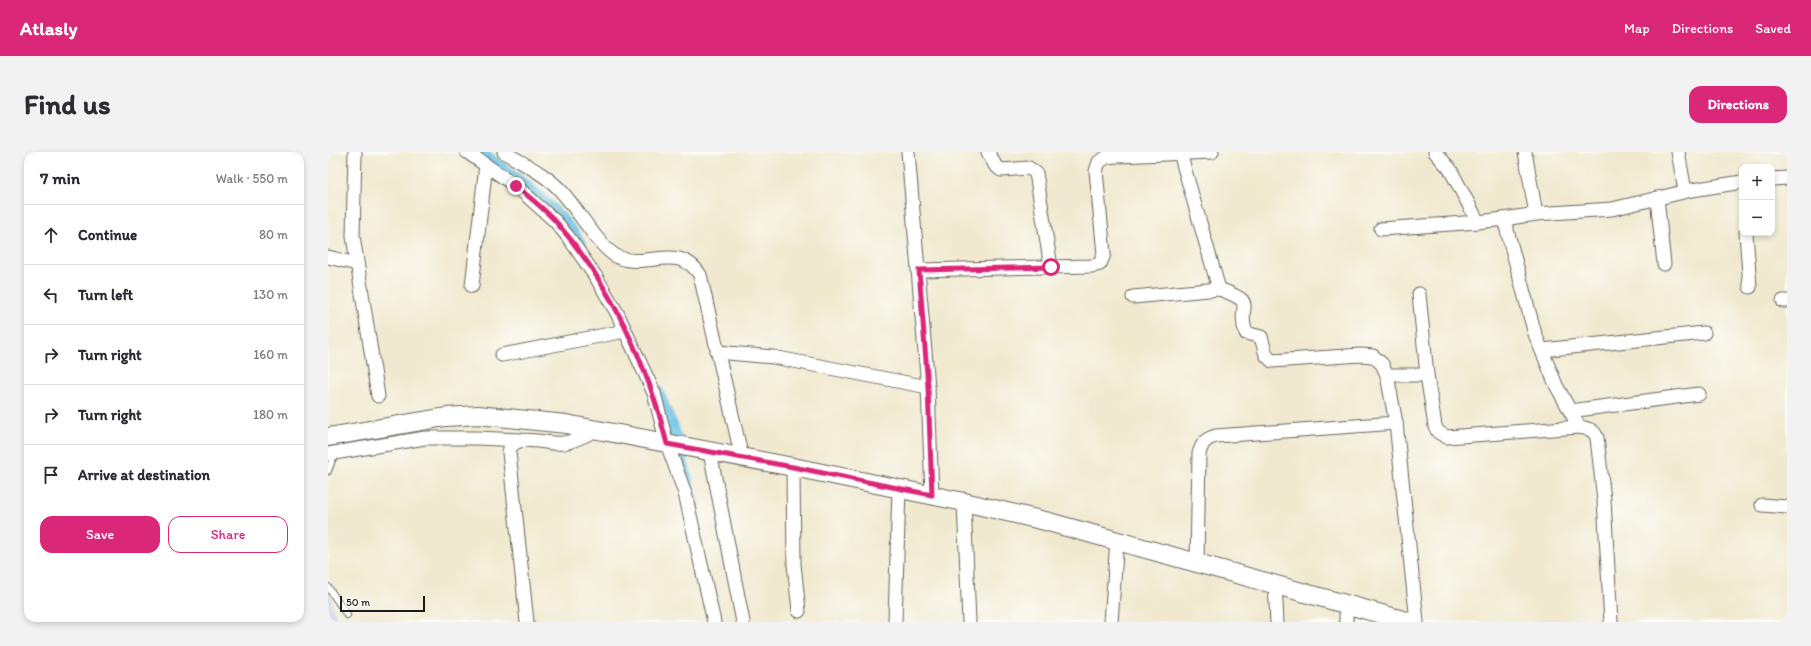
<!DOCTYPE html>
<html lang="en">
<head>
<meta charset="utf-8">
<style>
  body { margin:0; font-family:Itim,sans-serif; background:#f2f2f3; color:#2b2b33 }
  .controls { position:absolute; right:12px; top:12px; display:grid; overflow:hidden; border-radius:8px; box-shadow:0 2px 6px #0003 }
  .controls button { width:36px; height:36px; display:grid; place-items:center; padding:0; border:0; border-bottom:1px solid #e1e1e2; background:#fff; color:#2b2b33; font:20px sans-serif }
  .scale { position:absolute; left:12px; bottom:10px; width:85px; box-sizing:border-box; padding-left:4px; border:2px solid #1c1c1c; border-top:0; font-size:11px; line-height:14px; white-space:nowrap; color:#1c1c1c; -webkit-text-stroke:3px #fdfcf7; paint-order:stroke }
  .stop { position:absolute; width:12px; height:12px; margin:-9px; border:3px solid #db2777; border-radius:50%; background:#fff }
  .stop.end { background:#db2777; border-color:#fff; box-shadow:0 1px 4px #0008 }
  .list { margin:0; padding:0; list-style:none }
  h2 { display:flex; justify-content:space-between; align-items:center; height:52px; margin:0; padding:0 16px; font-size:17px }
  h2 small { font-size:13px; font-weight:400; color:#7c7c81 }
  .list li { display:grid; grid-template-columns:26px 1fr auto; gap:12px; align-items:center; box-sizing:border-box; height:60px; padding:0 16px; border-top:1px solid #e1e1e2 }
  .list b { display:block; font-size:15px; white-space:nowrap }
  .list em { font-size:13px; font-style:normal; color:#7c7c81 }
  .actions { display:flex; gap:8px; padding:12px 16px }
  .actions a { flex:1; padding:9px 0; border:1px solid #db2777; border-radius:12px; text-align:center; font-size:14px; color:#db2777 }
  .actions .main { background:#db2777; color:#fff }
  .icon { flex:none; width:22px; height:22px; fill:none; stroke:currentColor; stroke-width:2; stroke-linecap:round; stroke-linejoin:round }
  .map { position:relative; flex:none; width:1459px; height:470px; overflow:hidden; border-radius:12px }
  header { display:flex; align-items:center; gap:24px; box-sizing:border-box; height:56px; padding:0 20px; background:#db2777; color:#fff }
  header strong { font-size:19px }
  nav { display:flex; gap:22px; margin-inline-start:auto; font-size:14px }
  .intro { display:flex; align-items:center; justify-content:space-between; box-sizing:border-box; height:96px; padding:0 24px }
  h1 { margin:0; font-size:28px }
  .button { padding:10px 18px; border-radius:12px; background:#db2777; color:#fff; font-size:14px; font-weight:700 }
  main { display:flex; gap:24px; padding:0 24px }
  aside { flex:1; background:#fff; border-radius:12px; box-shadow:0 2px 6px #0003 }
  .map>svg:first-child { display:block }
</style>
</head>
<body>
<header>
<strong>Atlasly</strong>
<nav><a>Map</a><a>Directions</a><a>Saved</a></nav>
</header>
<div class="intro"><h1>Find us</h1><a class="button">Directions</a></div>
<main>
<aside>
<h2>7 min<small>Walk · 550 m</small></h2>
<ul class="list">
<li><svg class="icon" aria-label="ahead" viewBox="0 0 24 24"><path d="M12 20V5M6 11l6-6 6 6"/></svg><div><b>Continue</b></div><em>80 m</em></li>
<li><svg class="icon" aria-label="left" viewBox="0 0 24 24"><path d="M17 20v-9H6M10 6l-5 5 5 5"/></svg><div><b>Turn left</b></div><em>130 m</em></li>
<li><svg class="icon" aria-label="right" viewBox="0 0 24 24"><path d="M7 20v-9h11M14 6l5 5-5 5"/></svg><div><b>Turn right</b></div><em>160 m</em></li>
<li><svg class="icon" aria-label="right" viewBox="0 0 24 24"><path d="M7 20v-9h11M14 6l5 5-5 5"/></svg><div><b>Turn right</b></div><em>180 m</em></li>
<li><svg class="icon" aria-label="arrive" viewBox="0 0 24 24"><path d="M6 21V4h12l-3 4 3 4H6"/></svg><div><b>Arrive at destination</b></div></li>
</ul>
<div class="actions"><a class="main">Save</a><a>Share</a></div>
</aside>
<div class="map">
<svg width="1459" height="470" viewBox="0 0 1459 470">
  <rect width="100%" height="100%" fill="#fdfcf7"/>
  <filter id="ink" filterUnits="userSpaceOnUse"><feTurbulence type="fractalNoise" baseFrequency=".025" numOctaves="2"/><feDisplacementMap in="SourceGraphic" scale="8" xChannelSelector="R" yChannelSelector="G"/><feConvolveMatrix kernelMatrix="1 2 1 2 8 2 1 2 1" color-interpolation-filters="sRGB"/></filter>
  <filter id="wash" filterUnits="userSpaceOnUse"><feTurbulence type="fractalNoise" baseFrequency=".012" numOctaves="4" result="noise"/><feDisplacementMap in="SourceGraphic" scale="16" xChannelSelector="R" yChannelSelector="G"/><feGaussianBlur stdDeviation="0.9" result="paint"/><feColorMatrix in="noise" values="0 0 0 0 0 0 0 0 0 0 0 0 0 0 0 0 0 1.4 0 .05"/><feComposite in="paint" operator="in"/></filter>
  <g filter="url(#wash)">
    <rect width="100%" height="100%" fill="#f0e9cf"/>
    <path fill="#b6c6de" d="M0,431L9,470H0Z"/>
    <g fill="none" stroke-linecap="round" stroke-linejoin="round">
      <g stroke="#65bfe3" stroke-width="12">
        <path d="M152,0C189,27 229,54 253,93"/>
        <path d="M329,239L346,278L364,348"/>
      </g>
    </g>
  </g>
  <g filter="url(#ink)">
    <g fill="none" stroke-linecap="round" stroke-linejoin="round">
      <g stroke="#66645b" stroke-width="8">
        <g id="lane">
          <path d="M0,319L7,300"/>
          <path d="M0,435L19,463"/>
        </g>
      </g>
      <g stroke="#66645b" stroke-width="15">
        <g id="street">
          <path d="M27,0L25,84L50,244"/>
          <path d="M139,0L188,34L228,70L241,86L268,125L289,161L326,241L339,292L357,341L386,470"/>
          <path d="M176,0C195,12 218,22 233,39C249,56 270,94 288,104C316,119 351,89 372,123L414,306"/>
          <path d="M580,0L600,235L604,343"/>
          <path d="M660,0L667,13L673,18L701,16L708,21L723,115"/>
          <path d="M1107,0L1122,17L1150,70L1176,67"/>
          <path d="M1197,0L1208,62"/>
          <path d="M1350,0L1357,39"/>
          <path d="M1444,27L1459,26"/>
          <path d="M1329,46L1336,112"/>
          <path d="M1053,77L1150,70"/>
          <path d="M1418,81L1422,135"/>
          <path d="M0,105L29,112"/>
          <path d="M591,118L764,114L772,112L776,102L768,19L771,10L779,5L790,4L884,0"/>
          <path d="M144,134L158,13"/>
          <path d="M891,137C933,152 907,152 918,181L933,185L938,203L944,209L1033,203L1045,204L1054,212L1059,223L1068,271L1089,470"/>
          <path d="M1091,142L1099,223"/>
          <path d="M805,145L891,137L852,1"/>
          <path d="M1455,149H1459"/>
          <path d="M1214,198L1376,181"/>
          <path d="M389,200L445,205L600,235"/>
          <path d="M174,203L297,179"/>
          <path d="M1059,223H1099L1107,274L1110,280L1119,285L1251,275"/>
          <path d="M1242,259L1371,242"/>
          <path d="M382,300L415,470"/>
          <path d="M0,302L97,286H149L193,288"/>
          <path d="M465,315L466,412L471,459"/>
          <path d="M636,350L641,470"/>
          <path d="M1434,353L1459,355"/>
          <path d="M869,411L871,302C874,291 877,287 888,284L1068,271"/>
          <path d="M947,432L949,470"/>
          <path d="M199,470L181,300C185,278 220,294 236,291C247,289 258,283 268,278"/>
          <path d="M567,470L571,336"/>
          <path d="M783,470L789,388"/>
          <path d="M1018,470V453"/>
          <path d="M1283,470L1276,348L1269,286C1266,277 1260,277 1251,275L1228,233L1207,182L1176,67L1208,62L1284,57L1364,38L1414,30"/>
        </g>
      </g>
      <g stroke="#66645b" stroke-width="20">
        <path id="secondary" d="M0,285L118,265L150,263L238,272L465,315L636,350L717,369L1082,470"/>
      </g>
      <use href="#lane" stroke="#fff" stroke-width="6"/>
      <use href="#street" stroke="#fff" stroke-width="13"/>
      <use href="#secondary" stroke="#fff" stroke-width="18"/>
    </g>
  </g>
  <g fill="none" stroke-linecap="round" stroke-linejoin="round" filter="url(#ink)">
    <path stroke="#db2777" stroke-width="5" d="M188,34C202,46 217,57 229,71C282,131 321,215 339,292L465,315L604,343L600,235L591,118L723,115"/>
  </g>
</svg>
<div class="controls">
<button>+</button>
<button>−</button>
</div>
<div class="scale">50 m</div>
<div class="stop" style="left:723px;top:115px"></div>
<div class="stop end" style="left:188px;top:34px"></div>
</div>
</main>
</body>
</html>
